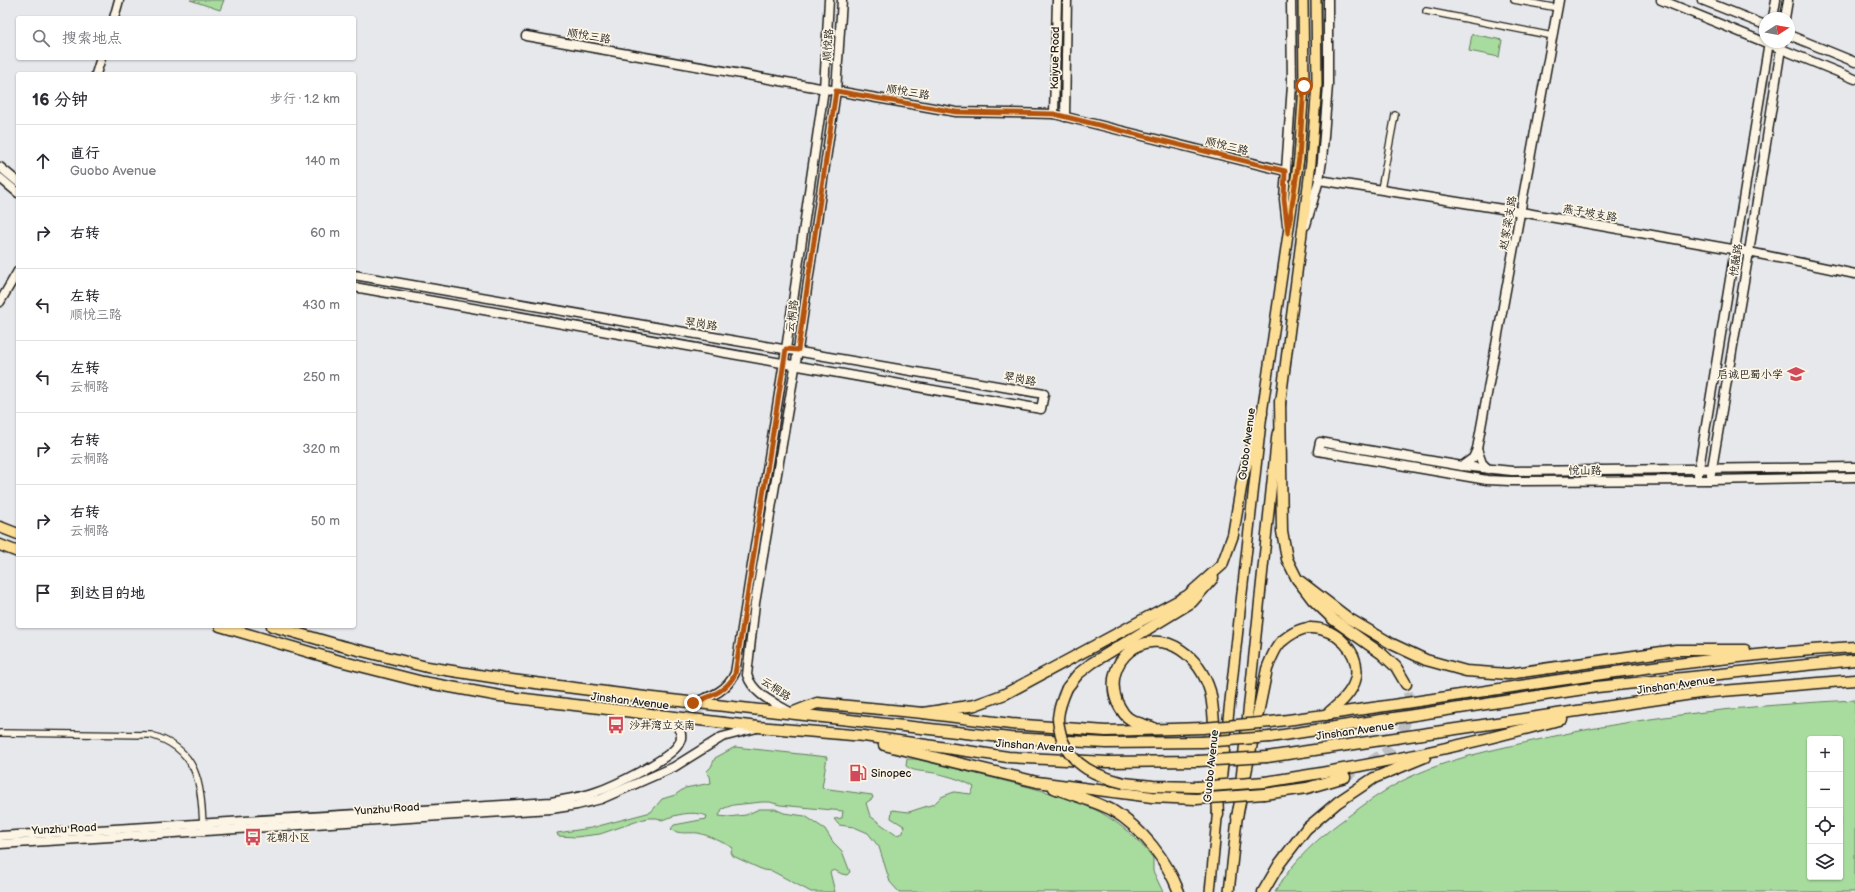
<!DOCTYPE html>
<html lang="zh">
<head>
<meta charset="utf-8">
<style>
  body { margin:0; font-family:"Balsamiq Sans","LXGW WenKai TC",sans-serif; background:#f7f7f7; color:#2b2b33 }
  .controls { position:absolute; right:12px; bottom:12px; display:grid; overflow:hidden; border-radius:4px; box-shadow:0 1px 3px #0004 }
  .controls button { width:36px; height:36px; display:grid; place-items:center; padding:0; border:0; border-bottom:1px solid #e1e1e2; background:#fff; color:#2b2b33; font:20px sans-serif }
  .compass { position:absolute; left:1759px; top:12px; width:36px; height:36px; border-radius:50%; background:#fff; box-shadow:0 1px 3px #0004; rotate:79deg }
  .stop { position:absolute; width:12px; height:12px; margin:-9px; border:3px solid #b45309; border-radius:50%; background:#fff }
  .stop.end { background:#b45309; border-color:#fff; box-shadow:0 1px 4px #0008 }
  .list { margin:0; padding:0; list-style:none }
  h2 { display:flex; justify-content:space-between; align-items:center; height:52px; margin:0; padding:0 16px; font-size:17px }
  h2 small { font-size:13px; font-weight:400; color:#7c7c81 }
  .list li { display:grid; grid-template-columns:26px 1fr auto; gap:12px; align-items:center; box-sizing:border-box; height:72px; padding:0 16px; border-top:1px solid #e1e1e2 }
  .list b { display:block; font-size:15px; white-space:nowrap }
  .list p { margin:0; font-size:13px; white-space:nowrap; color:#7c7c81 }
  .list em { font-size:13px; font-style:normal; color:#7c7c81 }
  .icon { flex:none; width:22px; height:22px; fill:none; stroke:currentColor; stroke-width:2; stroke-linecap:round; stroke-linejoin:round }
  .map { position:relative; flex:none; width:1855px; height:892px; overflow:hidden }
  .search { position:absolute; background:#fff; box-shadow:0 1px 3px #0004; left:16px; top:16px; width:340px; height:44px; display:flex; align-items:center; gap:10px; box-sizing:border-box; padding:0 14px; border-radius:4px; color:#7c7c81; font-size:15px }
  .panel { position:absolute; background:#fff; box-shadow:0 1px 3px #0004; left:16px; top:72px; width:340px; height:556px; border-radius:4px }
  .map>svg:first-child { display:block }
</style>
</head>
<body>
<div class="map">
<svg width="1855" height="892" viewBox="0 0 1855 892">
  <rect width="100%" height="100%" fill="#e6e8eb"/>
  <filter id="ink" filterUnits="userSpaceOnUse"><feTurbulence type="fractalNoise" baseFrequency=".025" numOctaves="2"/><feDisplacementMap in="SourceGraphic" scale="8" xChannelSelector="R" yChannelSelector="G"/><feConvolveMatrix kernelMatrix="1 2 1 2 8 2 1 2 1" color-interpolation-filters="sRGB"/></filter>
  <g filter="url(#ink)">
    <g fill="#a8db9e" stroke="#627c5d" fill-rule="evenodd">
      <path d="M190,0H224L220,10Z"/>
      <path d="M1472,34L1502,40L1499,57L1469,51Z"/>
      <path d="M1855,700V892H1275C1293,860 1320,836 1350,815C1366,803 1382,792 1400,782C1448,757 1503,748 1555,736C1654,715 1754,705 1855,700ZM1810,739H1840V877H1810Z"/>
      <path d="M735,747L827,757L822,788L872,795L873,798L866,803L870,816L896,835L903,833L904,826L891,818L892,810L909,812L918,809L934,804L941,797L954,792L971,794L974,787C962,779 942,774 928,772C919,771 913,771 906,766L907,759H916C946,766 975,774 1005,781C1037,789 1071,797 1100,812C1121,824 1138,839 1153,858V871L1163,892H899L890,882L879,847L868,833L854,827L839,825L834,819L842,818L843,811L780,805L770,802H762L733,805L722,809L719,816L728,817L746,815L759,809H775L784,813L805,816L825,829L833,842L842,851L850,872L847,875L842,874L834,870L830,872L835,892H811L772,871L763,870L733,856L731,852L733,848C727,844 705,834 698,833C689,832 678,835 671,829L674,825L706,819L707,816C692,810 675,815 662,820L657,818H647L600,834L576,837L558,836L557,833L591,828L651,812L662,799L675,795L685,788L711,783L710,776L706,772L711,767L715,758Z"/>
    </g>
    <g fill="none" stroke-linecap="round" stroke-linejoin="round">
      <path stroke="#bebfc2" stroke-width="10" stroke-dasharray="10 5" stroke-linecap="butt" d="M1345,777L1390,749L1405,725L1410,701L1406,684"/>
      <g stroke="#1c1c1c" stroke-width="8">
        <g id="street">
          <path d="M1514,0L1558,8"/>
          <path d="M1426,11L1553,36"/>
          <path d="M1381,189L1395,115"/>
          <path d="M0,733L151,735C198,749 201,783 203,826"/>
        </g>
      </g>
      <g stroke="#1c1c1c" stroke-width="11">
        <g id="secondary">
          <path d="M1661,0L1855,79"/>
          <path d="M1702,0L1765,25"/>
          <path d="M114,18L119,0"/>
          <path d="M1773,18L1776,0"/>
          <path d="M1785,18L1788,0"/>
          <path d="M1789,35L1855,62"/>
          <path d="M526,36L956,112L1054,114L1285,171"/>
          <path d="M96,74L101,58"/>
          <path d="M1054,114L1057,0"/>
          <path d="M1065,117L1067,0"/>
          <path d="M0,167L18,182"/>
          <path d="M0,178L18,193"/>
          <path d="M1319,180L1521,212L1749,252L1855,274"/>
          <path d="M1287,225L1284,199L1292,85L1291,0"/>
          <path d="M1306,225L1319,180L1322,161L1328,85V0"/>
          <path d="M354,275L1044,394L1041,409L354,287"/>
          <path d="M0,302L18,271"/>
          <path d="M1477,449L1482,463L1488,469"/>
          <path d="M1462,466L1473,458L1477,449L1559,0"/>
          <path d="M1855,467L1512,471L1462,466L1320,442L1318,451L1487,480L1510,481L1710,480L1855,477"/>
          <path d="M1698,474L1769,42"/>
          <path d="M1711,474L1749,252L1782,42"/>
          <path d="M695,702C712,696 727,691 735,673L786,349L824,89L829,0"/>
          <path d="M790,712C773,702 754,695 747,675L755,603L798,350L836,91L842,0"/>
          <path d="M0,836L551,802C567,799 582,797 596,792C614,786 669,759 678,745C682,739 682,733 678,728C675,722 666,720 660,718"/>
          <path d="M0,844L551,809L577,805L601,799L674,767L722,737L757,728"/>
        </g>
      </g>
      <g stroke="#1c1c1c" stroke-width="12">
        <g id="primary">
          <path d="M1280,407L1311,162L1317,85L1316,0"/>
          <path d="M1241,779L1277,434"/>
          <path d="M1220,791L1262,413L1299,158L1304,86L1303,0"/>
          <path d="M1210,892L1218,808"/>
          <path d="M1229,892L1238,810"/>
        </g>
      </g>
      <g stroke="#1c1c1c" stroke-width="13">
        <g id="highway">
          <path d="M1280,401L1282,531L1287,559L1297,579L1313,600L1334,620L1382,654L1396,667L1406,684"/>
          <path d="M0,527L18,534"/>
          <path d="M0,545L18,552"/>
          <path d="M1297,579L1348,618L1392,644L1426,660L1466,671L1508,674L1676,650H1745"/>
          <path d="M220,626L340,661L423,682L500,696L758,727L864,736L1008,757L1107,762L1198,761"/>
          <path d="M272,626L342,646L427,667L504,679L653,698L1010,738L1106,743L1202,742"/>
          <path d="M1067,688L1078,674L1092,663L1192,602L1213,578"/>
          <path d="M794,712L817,703L923,713L1011,724L1106,731L1203,728"/>
          <path d="M923,713L975,705L1005,694L1187,596L1222,565L1233,535L1243,476L1262,413"/>
          <path d="M1271,722C1465,697 1659,659 1855,647"/>
          <path d="M1152,727C1145,725 1136,723 1130,719C1124,716 1120,708 1117,702C1101,661 1145,625 1181,650C1196,660 1205,675 1210,691C1214,708 1214,726 1215,743C1216,767 1217,791 1218,815"/>
          <path d="M1270,737L1597,687L1855,660"/>
          <path d="M884,745L1037,782L1152,797L1196,799"/>
          <path d="M1267,757L1699,693L1855,680"/>
          <path d="M1265,782C1365,767 1465,746 1562,719"/>
          <path d="M1124,783L1153,786L1197,787"/>
          <path d="M1054,788C1072,795 1094,801 1112,810C1143,829 1166,859 1179,892"/>
          <path d="M1264,794L1307,788L1345,777"/>
          <path d="M1237,817L1267,669C1271,659 1274,649 1281,642C1289,635 1301,627 1312,628C1336,629 1360,651 1356,677C1353,693 1338,705 1326,715"/>
          <path d="M1263,892L1280,863L1306,829L1338,802L1374,778L1425,757"/>
        </g>
      </g>
      <use href="#street" stroke="#fcf5e5" stroke-width="5.5"/>
      <use href="#secondary" stroke="#fcf5e5" stroke-width="8"/>
      <use href="#primary" stroke="#fdde96" stroke-width="9"/>
      <use href="#highway" stroke="#fdde96" stroke-width="10"/>
      <g stroke="#1c1c1c" stroke-width="13" stroke-linecap="butt">
        <g id="highway-bridge">
          <path d="M1067,688C1063,697 1059,707 1058,718C1058,724 1060,732 1062,739C1073,767 1097,776 1124,783"/>
          <path d="M1203,728L1271,722"/>
          <path d="M1202,742L1270,737"/>
          <path d="M1198,761L1267,757"/>
          <path d="M1197,787L1265,782"/>
          <path d="M1196,799L1264,794"/>
        </g>
      </g>
      <use href="#highway-bridge" stroke="#fdde96" stroke-width="10"/>
    </g>
  </g>
  <g fill="none" stroke-linecap="round" stroke-linejoin="round" filter="url(#ink)">
    <path stroke="#b45309" stroke-width="5" d="M693,703C711,696 727,691 735,674L786,349L798,350L836,91L956,112L1054,114L1285,171L1284,199L1288,233L1299,158L1304,86"/>
  </g>
  <defs>
    <g id="school-bare" transform="scale(1.38)"><path d="M0-5L7-2L0 1L-7-2ZM-4 1L0 2.5L4 1V4Q0 6-4 4Z" fill="#d1495b" stroke="#fcf5e5" stroke-width="2.5" paint-order="stroke"/></g>
    <g id="bus-bare" transform="scale(1.38)"><path d="M-5-6H5V4H4V6H2V4H-2V6H-4V4H-5ZM-3.5-4V0h7V-4ZM-3.5 1.2v1.5H-2V1.2ZM2 1.2v1.5H3.5V1.2Z" fill="#d1495b" stroke="#fcf5e5" stroke-width="2.5" paint-order="stroke"/></g>
    <g id="fuel-bare" transform="scale(1.38)"><path d="M-5.5-6h7V0h2V4h1.3V-2.5L3-4.5l.8-.8L6-3V5H2.5V1h-1V6h-7ZM-4.2-4.7v3.2H.2V-4.7Z" fill="#d1495b" stroke="#fcf5e5" stroke-width="2.5" paint-order="stroke"/></g>
  </defs>
  <g fill-rule="evenodd">
    <use href="#school-bare" x="1796" y="374"/>
    <use href="#bus-bare" x="616" y="725"/>
    <use href="#fuel-bare" x="858" y="773"/>
    <use href="#bus-bare" x="253" y="837"/>
  </g>
  <g text-anchor="middle" dominant-baseline="central" stroke-width="3.5" stroke-linejoin="round" paint-order="stroke">
    <g font-size="11" fill="#1c1c1c" stroke="#fcf5e5">
      <text transform="translate(589 36) rotate(10)">顺悦三路</text>
      <text transform="translate(828 45) rotate(-86)">顺悦路</text>
      <text transform="translate(1055 58) rotate(-89)">Kaiyue Road</text>
      <text transform="translate(908 92) rotate(10)">顺悦三路</text>
      <text transform="translate(1227 146) rotate(14)">顺悦三路</text>
      <text transform="translate(1590 213) rotate(10)">燕子坡支路</text>
      <text transform="translate(1508 223) rotate(-80)">赵家梁支路</text>
      <text transform="translate(1736 260) rotate(-81)">悦融路</text>
      <text transform="translate(792 316) rotate(-82)">云桐路</text>
      <text transform="translate(701 324) rotate(9)">翠岗路</text>
      <text transform="translate(1020 379) rotate(10)">翠岗路</text>
      <text transform="translate(1247 444) rotate(-83)">Guobo Avenue</text>
      <text x="1585" y="470">悦山路</text>
      <text transform="translate(1676 685) rotate(-8)">Jinshan Avenue</text>
      <text transform="translate(776 689) rotate(34)">云桐路</text>
      <text transform="translate(630 701) rotate(7)">Jinshan Avenue</text>
      <text transform="translate(1355 731) rotate(-8)">Jinshan Avenue</text>
      <text transform="translate(1035 746) rotate(4)">Jinshan Avenue</text>
      <text transform="translate(1211 766) rotate(-84)">Guobo Avenue</text>
      <text transform="translate(387 809) rotate(-4)">Yunzhu Road</text>
      <text transform="translate(64 829) rotate(-3)">Yunzhu Road</text>
    </g>
    <g font-size="11" fill="#1c1c1c" stroke="#fcf5e5" text-anchor="start">
      <text x="1783" y="374" text-anchor="end">启诚巴蜀小学</text>
      <text x="629" y="725">沙井湾立交南</text>
      <text x="871" y="773">Sinopec</text>
      <text x="266" y="837">花朝小区</text>
    </g>
  </g>
</svg>
<div class="controls">
<button>+</button>
<button>−</button>
<button><svg class="icon" aria-label="locate" viewBox="0 0 24 24"><circle cx="12" cy="12" r="6"/><path d="M12 2v4M12 18v4M2 12h4M18 12h4"/></svg></button>
<button><svg class="icon" aria-label="layers" viewBox="0 0 24 24"><path d="M12 4l9 5-9 5-9-5zM3 14l9 5 9-5"/></svg></button>
</div>
<svg class="compass" viewBox="-18 -18 36 36"><path d="M0-13l5 13h-10z" fill="#e53935"/><path d="M0 13l5-13h-10z" fill="#7c7c81"/></svg>
<div class="stop" style="left:1304px;top:86px"></div>
<div class="stop end" style="left:693px;top:703px"></div>
<div class="search"><svg class="icon" aria-label="search" viewBox="0 0 24 24"><circle cx="10" cy="10" r="6"/><path d="M15 15l6 6"/></svg>搜索地点</div>
<section class="panel">
<h2>16 分钟<small>步行 · 1.2 km</small></h2>
<ul class="list">
<li><svg class="icon" aria-label="ahead" viewBox="0 0 24 24"><path d="M12 20V5M6 11l6-6 6 6"/></svg><div><b>直行</b><p>Guobo Avenue</p></div><em>140 m</em></li>
<li><svg class="icon" aria-label="right" viewBox="0 0 24 24"><path d="M7 20v-9h11M14 6l5 5-5 5"/></svg><div><b>右转</b></div><em>60 m</em></li>
<li><svg class="icon" aria-label="left" viewBox="0 0 24 24"><path d="M17 20v-9H6M10 6l-5 5 5 5"/></svg><div><b>左转</b><p>顺悦三路</p></div><em>430 m</em></li>
<li><svg class="icon" aria-label="left" viewBox="0 0 24 24"><path d="M17 20v-9H6M10 6l-5 5 5 5"/></svg><div><b>左转</b><p>云桐路</p></div><em>250 m</em></li>
<li><svg class="icon" aria-label="right" viewBox="0 0 24 24"><path d="M7 20v-9h11M14 6l5 5-5 5"/></svg><div><b>右转</b><p>云桐路</p></div><em>320 m</em></li>
<li><svg class="icon" aria-label="right" viewBox="0 0 24 24"><path d="M7 20v-9h11M14 6l5 5-5 5"/></svg><div><b>右转</b><p>云桐路</p></div><em>50 m</em></li>
<li><svg class="icon" aria-label="arrive" viewBox="0 0 24 24"><path d="M6 21V4h12l-3 4 3 4H6"/></svg><div><b>到达目的地</b></div></li>
</ul>
</section>
</div>
</body>
</html>
